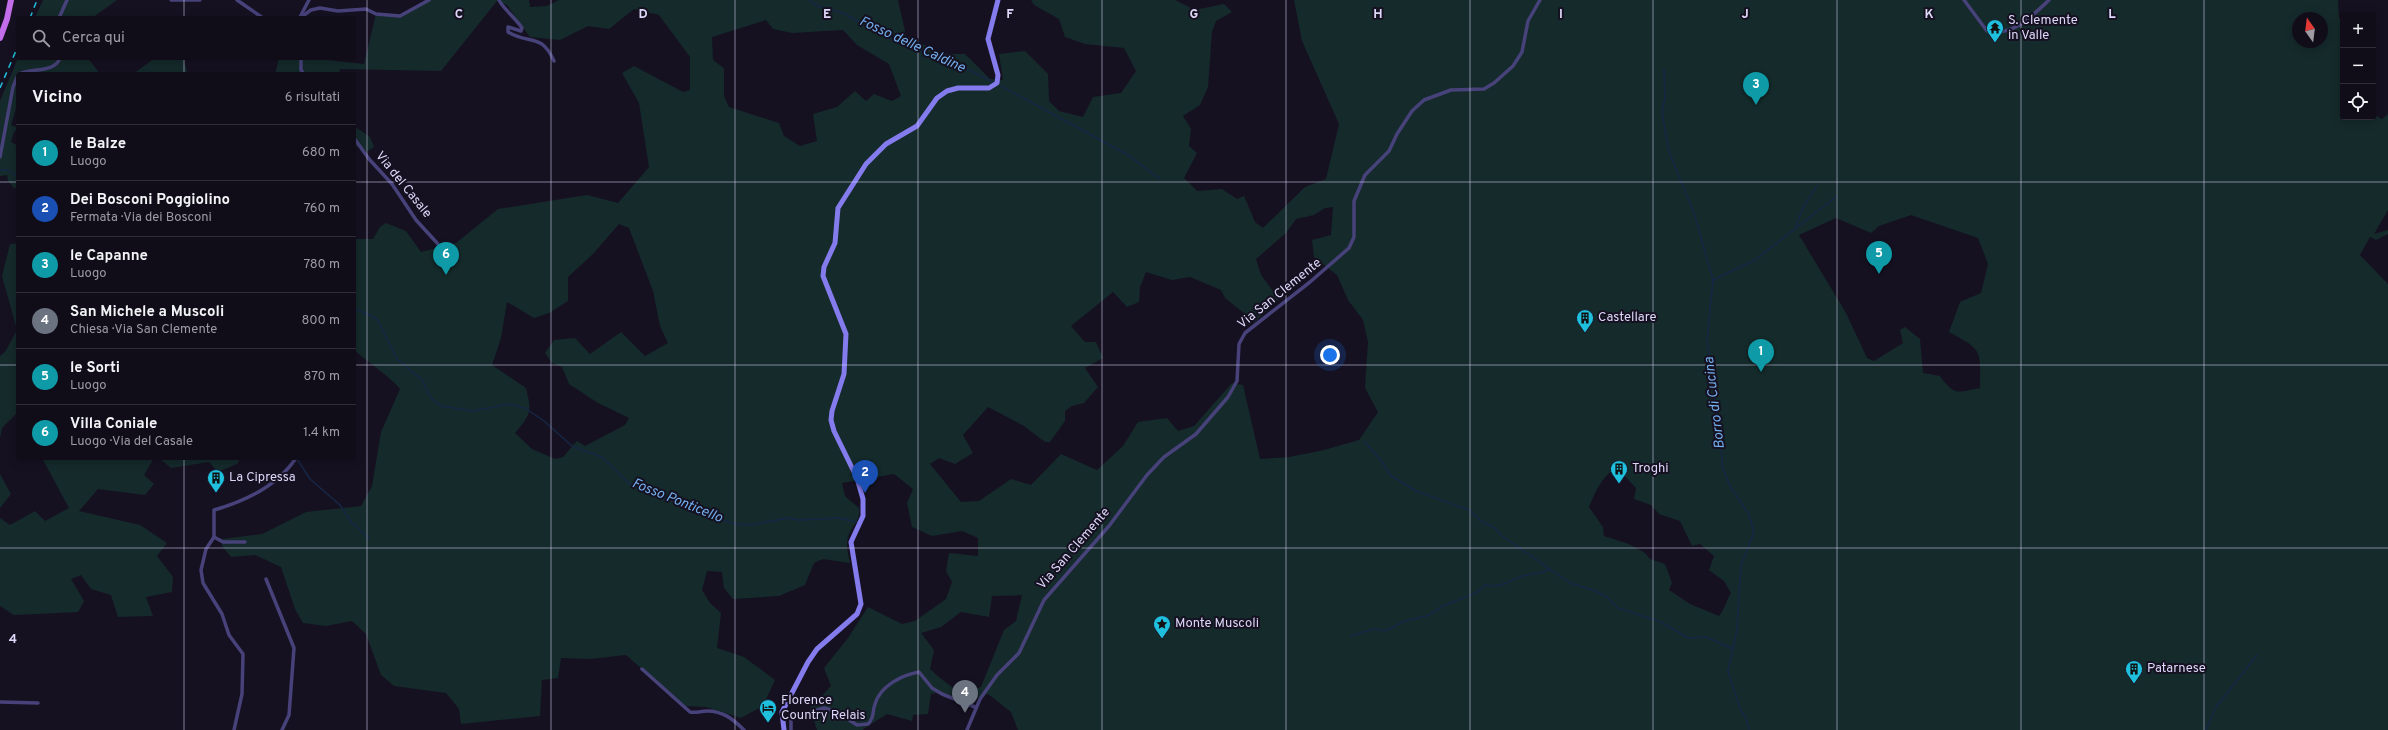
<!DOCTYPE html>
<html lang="it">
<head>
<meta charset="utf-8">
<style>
  body { margin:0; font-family:Overpass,sans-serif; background:#191622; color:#f1f3f6 }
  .controls { position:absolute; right:12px; top:12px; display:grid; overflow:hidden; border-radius:4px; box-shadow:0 2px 10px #0003 }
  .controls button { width:36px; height:36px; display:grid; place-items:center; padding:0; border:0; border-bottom:1px solid #302d38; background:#100d19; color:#f1f3f6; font:20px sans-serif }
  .compass { position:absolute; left:2292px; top:12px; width:36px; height:36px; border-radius:50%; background:#100d19; box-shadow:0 2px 10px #0003; rotate:346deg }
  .you { position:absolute; left:1330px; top:355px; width:14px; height:14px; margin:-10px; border:3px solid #fff; border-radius:50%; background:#1a73e8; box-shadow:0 0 0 6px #1a73e833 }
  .badge { display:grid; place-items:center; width:26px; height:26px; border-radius:50%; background:#db2777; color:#fff; font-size:13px; font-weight:700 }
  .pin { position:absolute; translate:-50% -33px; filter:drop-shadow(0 1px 2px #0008) }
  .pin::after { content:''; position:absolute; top:21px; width:14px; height:12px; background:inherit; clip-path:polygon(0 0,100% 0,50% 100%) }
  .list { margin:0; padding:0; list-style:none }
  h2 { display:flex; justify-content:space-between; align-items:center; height:52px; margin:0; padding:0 16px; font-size:17px }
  h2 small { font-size:13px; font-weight:400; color:#9c9ca2 }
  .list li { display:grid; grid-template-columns:26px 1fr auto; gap:12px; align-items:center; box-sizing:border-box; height:56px; padding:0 16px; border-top:1px solid #302d38 }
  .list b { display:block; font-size:15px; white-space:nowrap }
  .list p { margin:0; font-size:13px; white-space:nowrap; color:#9c9ca2 }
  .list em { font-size:13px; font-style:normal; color:#9c9ca2 }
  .icon { flex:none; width:22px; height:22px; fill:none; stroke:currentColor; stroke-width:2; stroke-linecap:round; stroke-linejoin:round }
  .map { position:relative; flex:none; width:2388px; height:730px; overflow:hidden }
  .search { position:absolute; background:#100d19; box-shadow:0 2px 10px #0003; left:16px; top:16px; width:340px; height:44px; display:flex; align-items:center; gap:10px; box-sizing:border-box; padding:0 14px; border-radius:4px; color:#9c9ca2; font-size:15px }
  .panel { position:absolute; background:#100d19; box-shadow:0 2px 10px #0003; left:16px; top:72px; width:340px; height:388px; border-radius:4px }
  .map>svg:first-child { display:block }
</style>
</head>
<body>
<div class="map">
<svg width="2388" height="730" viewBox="0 0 2388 730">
  <rect width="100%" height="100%" fill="#151121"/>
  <g fill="#152a2b" fill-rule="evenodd">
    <path d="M43,0H117L92,18H35Z"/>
    <path d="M429,0H529L530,7L547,6L559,0H898L906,36L944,54H965L990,79L1003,80L999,54L1025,51L1048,74L1049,101L1059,111L1083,117L1093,97L1121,93L1136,71L1124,48L1085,44L1065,37L1059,19L1034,5L1031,0H1175L1195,10L1224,4L1232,12L1216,21L1212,32L1208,87L1200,105L1183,116L1191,129L1189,146L1197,153L1184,178L1197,191L1222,189L1237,199L1244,196L1255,222L1263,228L1305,187L1326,179L1339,124L1302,41L1294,0H2338L2339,18L2343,22V117H2373V114L2382,119L2388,114V210L2374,234L2388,230V234L2376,240L2370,237L2360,255L2388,284V730H1018L1011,712L988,694L969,701L941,692L931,694L928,714L913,715L912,721L887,714L862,730H817L810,708L831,686L824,668L848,638L868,607L902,624L915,621L946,599L952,582L946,571L949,553L978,556V538L962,531L932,536L912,527L907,503L913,489L894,474L842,483L845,496L859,508C861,520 853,524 849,534C845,543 848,554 850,563L823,559L814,563L805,585L779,596L733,599L724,588L722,572L707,571L702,590L710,603L721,613L717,648L744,657L775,680L763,706L741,718L706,707L684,706L626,655L590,659L561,658L558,678L542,680L540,716L461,724L459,709L446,693L394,686L381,675L366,634L352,621L326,626L303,623L295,609L281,567L255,555L231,557L222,546V539L262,534L306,512L361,506L372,486L381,432L400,389C387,374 370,364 354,350V239H373L380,227L386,223L406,231L421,252L456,243L498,209L587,195L618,203L649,167L639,103L622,73L634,66L683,92L690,90V57L659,15L634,9L609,29L588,26L560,40L530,37L507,5L497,1L441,71L340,69L339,74H275L279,58H309L364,64L376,14L400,16ZM2298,18H2322V42H2298ZM766,20L773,29L792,33L843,30L857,45L889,64L901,96L892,101L874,94L866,101L855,91L837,107L813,114L817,141L800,146L784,136L779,123L729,107L724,96V68L713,60L712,37ZM1333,207L1331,235L1312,240L1314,257L1337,275L1348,300L1363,320L1368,342L1365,388L1378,412L1359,440L1324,450L1289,457L1260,459L1243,385L1232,383L1194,426L1178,431L1167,418L1138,422L1123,446L1097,470L1061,454L1031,485L1011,479L979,501L961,502L930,464L939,458L955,464L973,453L963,435L988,407L1024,426L1045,442H1050L1065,421V411L1072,406L1084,403L1098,387L1085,368L1103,358L1096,342H1085L1071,326L1113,292L1127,307L1139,302L1140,287L1146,272L1172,280L1190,277L1221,290L1225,298L1255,322L1279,299L1261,275L1256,259L1286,233L1296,219L1314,215L1325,208ZM1911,215L1978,238L1988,264L1981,293L1960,302L1949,332C1984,351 1980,350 1980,388C1957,392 1955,397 1940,376L1923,373L1920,339L1905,327L1900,330L1903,343L1874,361L1867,358L1846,313L1799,235L1836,218L1871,233L1879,226ZM619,224L629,228L653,291L660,326L668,343L645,356L621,332L590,354L575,338L554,340L545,353L552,363L562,367L569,384L598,403L629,418L625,425L585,446L577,441L563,457L555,459L532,449L515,433C531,414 532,412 526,388L492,365L501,338L507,302L534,318L549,313L568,301V277L593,254ZM1617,468L1636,488L1634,499L1651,505L1659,514L1680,521L1692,546L1700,544L1714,556L1709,570L1724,581L1731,593C1726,601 1725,609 1719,616L1690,604L1669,590L1672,583L1665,564L1650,559L1645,553L1629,544L1604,536L1603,527L1589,507C1595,493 1602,475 1617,468ZM1022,595L1016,621L1004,630L981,687L960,693C950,685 939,678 930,669L934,650L921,633L941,627L961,612L989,617L992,596Z"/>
    <path d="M18,58H88L100,74H18L17,105L11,125L18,128L14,132L11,142L18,146V188H14L8,181L7,175L0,176V101Z"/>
    <path d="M155,58H183L188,74H133Z"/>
    <path d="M354,126L370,137L374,147L366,152L354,145Z"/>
    <path d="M18,243V412L2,428L0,438V356L5,352L17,330L2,276L10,244Z"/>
    <path d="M42,458H154L144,475L154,484L145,495L98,489L79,511L140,525L167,543L157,556L173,577L172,592L146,597L153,616L118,617L111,595L91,589L81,575L71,579L84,601L78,612L14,615L0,606V518L10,525L35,511L45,521L69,508Z"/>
    <path d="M159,458H241L237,464L218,472L209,462L171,468Z"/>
    <path d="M0,474L11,494L0,508Z"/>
  </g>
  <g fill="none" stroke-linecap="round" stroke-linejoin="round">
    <g stroke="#162746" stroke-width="1.5">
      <path d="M809,0L817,6L843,13L881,34L912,46L937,59L965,68L993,82"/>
      <path d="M1664,69L1665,99L1662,112L1669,152L1694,213L1713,280L1707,340L1721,442L1722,466L1730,486L1749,515L1754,532L1741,565L1737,630L1728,671L1741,711L1746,718L1749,730"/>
      <path d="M1001,86L1128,155L1160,179"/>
      <path d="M0,170H8L18,177"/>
      <path d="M1796,226L1803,207L1817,186"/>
      <path d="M1713,280L1755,260L1837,196"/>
      <path d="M354,308L377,319L397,359L422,380L431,398L441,406L473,411L509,404L525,408L544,421L572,446L602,457L629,483L662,497L703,510L710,516L735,524L751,525L787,518L800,520L839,518L857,522"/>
      <path d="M1364,441L1383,463L1390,475L1416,491L1469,510L1481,521L1495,528L1502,536L1570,583L1593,590L1607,597L1618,608L1661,622L1688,638L1706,637L1733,649"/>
      <path d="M297,459L310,479L340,505L351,522L369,538"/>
      <path d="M1351,636L1373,629L1385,631L1405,621L1427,616L1443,606L1476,593L1485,585C1506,589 1511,577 1528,575C1537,573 1541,574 1549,569"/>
      <path d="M2206,730L2216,707L2257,655"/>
    </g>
    <g stroke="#47427a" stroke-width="3.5">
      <path d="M171,0H200"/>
      <path d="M237,0L263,18"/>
      <path d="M499,0C500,5 518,21 522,28L521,31L508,27V32C529,45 541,32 554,61"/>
      <path d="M1964,0L1987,31C2013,37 2032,16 2049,0"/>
      <path d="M300,17L309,0"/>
      <path d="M59,18L67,0"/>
      <path d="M300,18L311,10L320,8L338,11L366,9L376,14L400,16L429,0"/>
      <path d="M301,58V70L304,74"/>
      <path d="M19,74C31,68 55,73 60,58"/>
      <path d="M354,138L369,159L392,184L416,220L438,244"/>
      <path d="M0,157L13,87L18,75"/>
      <path d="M214,537L223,542H245"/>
      <path d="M266,579L294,648L289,715L282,730"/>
      <path d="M642,669L690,712C696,713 701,711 707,711C723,711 733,719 744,730"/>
      <path d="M0,702L38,703"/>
      <path d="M234,730L242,694L243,654L229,635L222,614L203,583L201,570L206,549L214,537V510C246,501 278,485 296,458"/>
      <path d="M791,730V718L824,708L835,711L857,725L868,724C875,717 872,712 875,704C880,686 902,675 919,672L932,688L942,694L975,707"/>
      <path d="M967,730L980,699L997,675L1019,653L1044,600L1109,526L1147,475L1164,457L1196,434L1228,397L1237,381L1239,344L1245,333L1310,282L1349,248L1354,237V201L1365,175L1389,151L1397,134L1412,111L1424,100L1451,90L1484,89L1494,83L1513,66L1522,52L1528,21L1540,0"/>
    </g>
    <path stroke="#847bed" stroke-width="5" d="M784,730L782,712L808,662L817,649L857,614L861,604L851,542L863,516V499L857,478L834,431L831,420L832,411L844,374L846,334L823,276L824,267L835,243L838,208L866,164L886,144L917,126L937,98L947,91L958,88H989L997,83L998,75L988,39L998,0"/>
    <path stroke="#c36deb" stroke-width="6" d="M0,38L7,19L11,0"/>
    <g stroke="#1fc0de" stroke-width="1.5" stroke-dasharray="6 5" stroke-linecap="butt">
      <path d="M30,18L37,0"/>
      <path d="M0,88L18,46"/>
    </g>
  </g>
  <path fill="none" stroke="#ddd7f9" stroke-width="1" stroke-opacity="0.55" d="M184,0V18M367,0V730M551,0V730M735,0V730M918,0V730M1102,0V730M1286,0V730M1470,0V730M1653,0V730M1837,0V730M2021,0V730M2204,0V730M184,58V74M0,182H18M354,182H2388M0,365H18M354,365H2388M184,458V730M0,548H2388"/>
  <defs>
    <g id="temple-pin" transform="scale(0.9)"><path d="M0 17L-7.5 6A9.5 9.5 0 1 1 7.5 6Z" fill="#1fc0de" stroke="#151121"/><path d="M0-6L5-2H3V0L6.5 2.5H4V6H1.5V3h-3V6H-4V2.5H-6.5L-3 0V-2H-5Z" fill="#111"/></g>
    <g id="building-pin" transform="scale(0.9)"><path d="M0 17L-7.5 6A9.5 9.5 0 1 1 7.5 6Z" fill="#1fc0de" stroke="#151121"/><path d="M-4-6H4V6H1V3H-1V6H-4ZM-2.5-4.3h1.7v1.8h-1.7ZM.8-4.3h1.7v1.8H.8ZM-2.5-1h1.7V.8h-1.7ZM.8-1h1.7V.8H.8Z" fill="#111"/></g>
    <g id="sight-pin" transform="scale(0.9)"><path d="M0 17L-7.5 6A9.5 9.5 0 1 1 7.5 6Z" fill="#1fc0de" stroke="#151121"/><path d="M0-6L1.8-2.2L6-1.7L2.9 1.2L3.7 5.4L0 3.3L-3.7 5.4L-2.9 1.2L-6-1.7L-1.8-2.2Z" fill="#111"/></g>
    <g id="hotel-pin" transform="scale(0.9)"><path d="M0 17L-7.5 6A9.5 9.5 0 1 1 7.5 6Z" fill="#1fc0de" stroke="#151121"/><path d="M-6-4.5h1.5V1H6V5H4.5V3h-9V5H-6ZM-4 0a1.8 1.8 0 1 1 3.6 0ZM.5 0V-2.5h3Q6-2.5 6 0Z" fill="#111"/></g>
  </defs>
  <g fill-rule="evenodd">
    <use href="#temple-pin" x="1995" y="28"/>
    <use href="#building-pin" x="1585" y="318"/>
    <use href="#building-pin" x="1619" y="469"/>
    <use href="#building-pin" x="216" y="478"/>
    <use href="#sight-pin" x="1162" y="624"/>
    <use href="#building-pin" x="2134" y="669"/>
    <use href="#hotel-pin" x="768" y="708"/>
  </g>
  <g text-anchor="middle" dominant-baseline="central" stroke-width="4" stroke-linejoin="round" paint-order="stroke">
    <g font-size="13" fill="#ddd7f9" stroke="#151121" text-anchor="start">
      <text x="2008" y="21">S. Clemente<tspan x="2008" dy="15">in Valle</tspan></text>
      <text x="1598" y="318">Castellare</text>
      <text x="1632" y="469">Troghi</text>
      <text x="229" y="478">La Cipressa</text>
      <text x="1175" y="624">Monte Muscoli</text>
      <text x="2147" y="669">Patarnese</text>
      <text x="781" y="701">Florence<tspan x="781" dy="15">Country Relais</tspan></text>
    </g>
    <g font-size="13" fill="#ddd7f9" stroke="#151121">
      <text transform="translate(403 185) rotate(51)">Via del Casale</text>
      <text transform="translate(1280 294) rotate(-39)">Via San Clemente</text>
      <text transform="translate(1074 549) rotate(-49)">Via San Clemente</text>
    </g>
    <g font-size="14" font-style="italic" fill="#73adec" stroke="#151121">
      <text transform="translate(912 45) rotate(25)">Fosso delle Caldine</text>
      <text transform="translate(1715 403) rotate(-97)">Borro di Cucina</text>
      <text transform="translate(677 501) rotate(22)">Fosso Ponticello</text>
    </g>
  </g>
  <g font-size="13" text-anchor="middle" font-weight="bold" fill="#ddd7f9" stroke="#151121" stroke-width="4" stroke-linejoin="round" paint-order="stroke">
    <text x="459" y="18">C</text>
    <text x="643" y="18">D</text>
    <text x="827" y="18">E</text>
    <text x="1010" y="18">F</text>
    <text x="1194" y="18">G</text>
    <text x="1378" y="18">H</text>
    <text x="1561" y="18">I</text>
    <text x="1745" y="18">J</text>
    <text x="1929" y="18">K</text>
    <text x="2112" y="18">L</text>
    <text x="13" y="643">4</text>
  </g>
</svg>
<div class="controls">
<button>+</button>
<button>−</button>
<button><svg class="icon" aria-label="locate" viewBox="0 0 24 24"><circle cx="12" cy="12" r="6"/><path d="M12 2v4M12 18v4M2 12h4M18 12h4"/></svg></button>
</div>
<svg class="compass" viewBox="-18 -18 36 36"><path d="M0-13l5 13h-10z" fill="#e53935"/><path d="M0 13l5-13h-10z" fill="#9c9ca2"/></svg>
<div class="you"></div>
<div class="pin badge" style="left:1761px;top:372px;background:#0f9aa8">1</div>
<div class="pin badge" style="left:865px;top:493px;background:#1a4fb4">2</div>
<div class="pin badge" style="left:1756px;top:105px;background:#0f9aa8">3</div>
<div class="pin badge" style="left:965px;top:713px;background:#6b7280">4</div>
<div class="pin badge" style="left:1879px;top:274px;background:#0f9aa8">5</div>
<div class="pin badge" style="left:446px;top:275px;background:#0f9aa8">6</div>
<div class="search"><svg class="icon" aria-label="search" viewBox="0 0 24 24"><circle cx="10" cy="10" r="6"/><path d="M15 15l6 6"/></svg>Cerca qui</div>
<section class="panel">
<h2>Vicino<small>6 risultati</small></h2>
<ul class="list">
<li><span class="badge" style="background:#0f9aa8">1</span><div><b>le Balze</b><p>Luogo</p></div><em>680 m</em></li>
<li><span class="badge" style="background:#1a4fb4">2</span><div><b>Dei Bosconi Poggiolino</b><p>Fermata · Via dei Bosconi</p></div><em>760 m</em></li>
<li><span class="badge" style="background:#0f9aa8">3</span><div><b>le Capanne</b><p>Luogo</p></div><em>780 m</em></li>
<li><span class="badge" style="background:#6b7280">4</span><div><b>San Michele a Muscoli</b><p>Chiesa · Via San Clemente</p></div><em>800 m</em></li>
<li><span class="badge" style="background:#0f9aa8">5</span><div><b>le Sorti</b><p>Luogo</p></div><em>870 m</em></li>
<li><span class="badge" style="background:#0f9aa8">6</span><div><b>Villa Coniale</b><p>Luogo · Via del Casale</p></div><em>1.4 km</em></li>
</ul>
</section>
</div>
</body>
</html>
